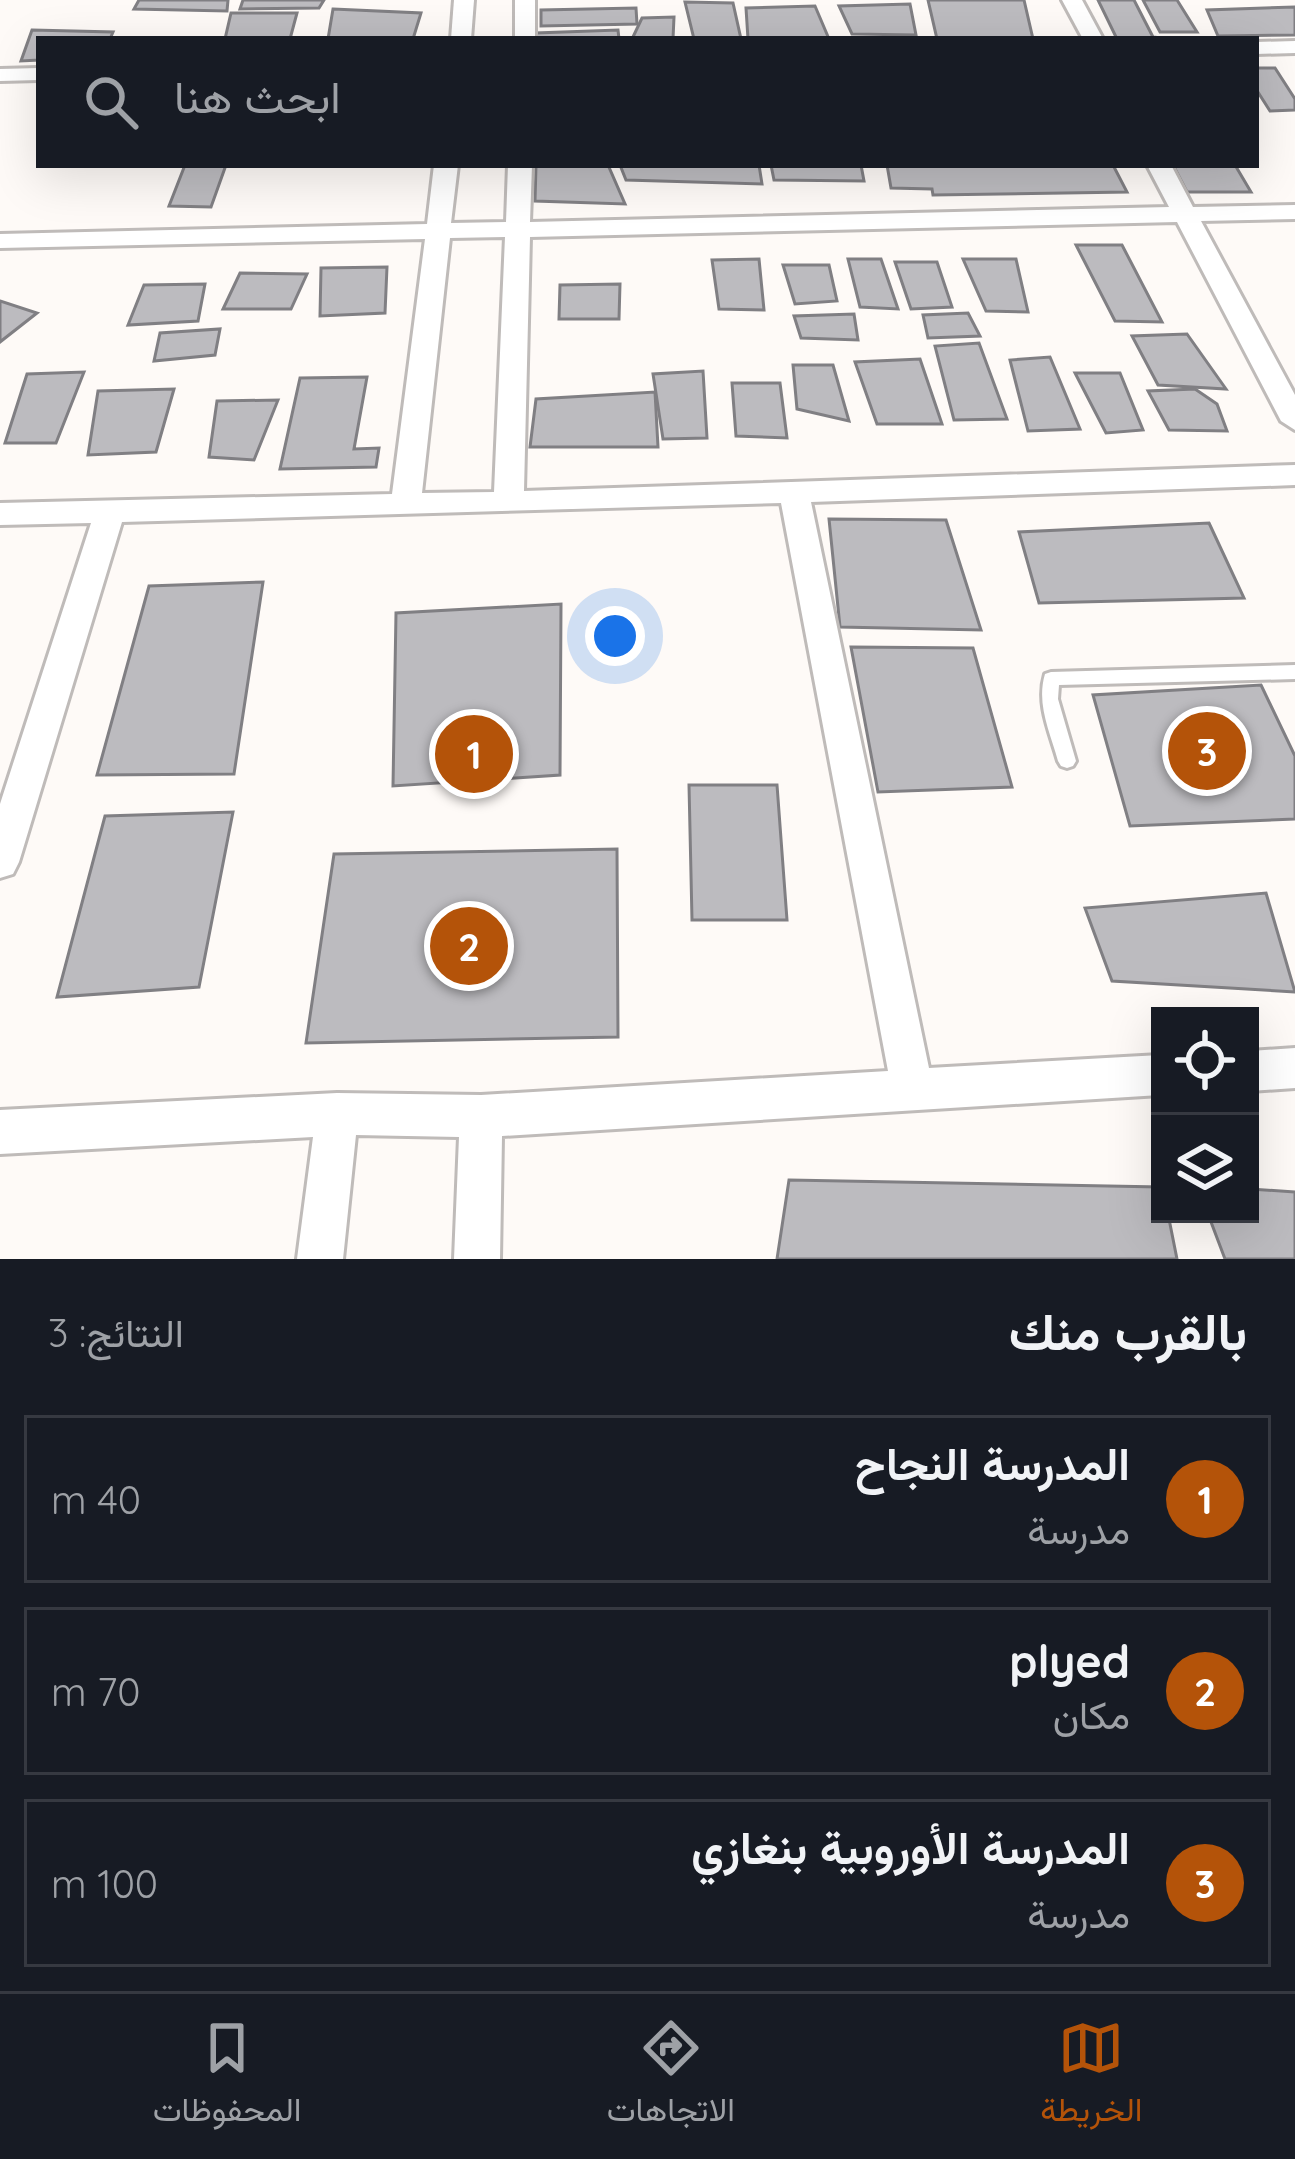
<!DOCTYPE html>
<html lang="ar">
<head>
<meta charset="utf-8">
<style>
  body { margin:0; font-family:Quicksand,Vazirmatn,sans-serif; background:#242831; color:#f1f3f6; direction:rtl }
  .controls { position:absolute; right:36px; bottom:36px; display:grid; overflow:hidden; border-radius:0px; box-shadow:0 12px 48px #0002 }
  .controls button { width:108px; height:108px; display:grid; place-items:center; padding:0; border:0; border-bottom:3px solid #363941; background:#171b24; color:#f1f3f6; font:60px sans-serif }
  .you { position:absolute; left:615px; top:636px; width:42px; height:42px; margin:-30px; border:9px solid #fff; border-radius:50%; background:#1a73e8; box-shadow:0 0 0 18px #1a73e833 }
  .badge { display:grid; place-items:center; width:78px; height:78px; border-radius:50%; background:#b45309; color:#fff; font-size:39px; font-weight:700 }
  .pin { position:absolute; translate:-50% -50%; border:6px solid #fff; box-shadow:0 3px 12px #0006 }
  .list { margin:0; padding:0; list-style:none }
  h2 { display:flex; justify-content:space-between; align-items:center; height:156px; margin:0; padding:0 48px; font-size:51px }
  h2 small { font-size:39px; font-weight:400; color:#9ea1a6 }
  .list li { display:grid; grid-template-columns:78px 1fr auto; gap:36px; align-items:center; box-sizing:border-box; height:168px; margin:0 24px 24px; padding:0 24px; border:3px solid #363941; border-radius:0px }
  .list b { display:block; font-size:45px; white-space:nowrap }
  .list p { margin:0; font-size:39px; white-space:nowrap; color:#9ea1a6 }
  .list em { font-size:39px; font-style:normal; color:#9ea1a6 }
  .icon { flex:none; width:66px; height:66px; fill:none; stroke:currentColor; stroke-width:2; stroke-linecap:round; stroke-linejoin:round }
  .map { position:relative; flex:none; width:1295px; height:1259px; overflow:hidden; direction:ltr }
  .search { position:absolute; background:#171b24; box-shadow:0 12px 48px #0002; left:36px; right:36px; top:36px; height:132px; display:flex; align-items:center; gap:30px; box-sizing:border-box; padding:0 42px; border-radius:0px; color:#9ea1a6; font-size:45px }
  .sheet { height:732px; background:#171b24 }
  nav { display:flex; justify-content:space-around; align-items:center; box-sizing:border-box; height:168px; border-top:3px solid #363941; background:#171b24; font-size:33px; color:#9ea1a6 }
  nav a { display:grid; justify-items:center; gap:6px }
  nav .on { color:#b45309 }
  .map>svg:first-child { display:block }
</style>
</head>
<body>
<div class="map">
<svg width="1295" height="1259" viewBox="0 0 1295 1259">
  <rect width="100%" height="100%" fill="#fefaf7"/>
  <g fill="#bcbbbf" stroke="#807f83" stroke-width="3">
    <path d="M139,0H228L227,11L134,9Z"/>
    <path d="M243,0H324L319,8L240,9Z"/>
    <path d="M928,0H1024L1033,39H937Z"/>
    <path d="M1098,0H1134L1153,37L1169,39H1117Z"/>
    <path d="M1143,0H1177L1197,32H1160Z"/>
    <path d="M685,2L733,3L741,39H694Z"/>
    <path d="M910,4L916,35L852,34L839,6Z"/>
    <path d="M815,6L829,39H748L746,8Z"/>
    <path d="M1295,7V35L1218,36L1207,10Z"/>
    <path d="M636,8L637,24L541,26V10Z"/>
    <path d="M333,9L421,13L413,39H328Z"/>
    <path d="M231,13H297L290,39H225Z"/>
    <path d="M674,17L673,39H632L642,18Z"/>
    <path d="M32,30L113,32L110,39H39V60L21,61Z"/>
    <path d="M618,30L619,39H536V33Z"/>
    <path d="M1256,68H1275L1295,99V110L1270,111L1256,89Z"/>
    <path d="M185,165H226L211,207L169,206Z"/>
    <path d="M536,165H608L625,204L535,201Z"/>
    <path d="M620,165H759L762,184L626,180Z"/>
    <path d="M771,165H861L864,181L774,180Z"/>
    <path d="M887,165H1113L1127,192L933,195L932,189L891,188Z"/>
    <path d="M1173,165H1235L1251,192H1187Z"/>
    <path d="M1076,245H1122L1162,322L1115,321Z"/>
    <path d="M759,259L764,310L719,309L712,260Z"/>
    <path d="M848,259H881L898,309L860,307Z"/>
    <path d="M963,259H1016L1028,312L986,311Z"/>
    <path d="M895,262H937L952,307L911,309Z"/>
    <path d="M783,265H829L837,301L795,304Z"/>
    <path d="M387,267L385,313L320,316L321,268Z"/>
    <path d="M240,273L307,274L291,309H223Z"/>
    <path d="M205,284L198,321L128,325L144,285Z"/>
    <path d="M620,284L619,319H559L560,285Z"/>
    <path d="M0,301L37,313L0,342Z"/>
    <path d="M968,313L980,336L928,338L923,315Z"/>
    <path d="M854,314L858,340L801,338L794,316Z"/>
    <path d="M220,329L215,355L154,361L160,333Z"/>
    <path d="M1187,334L1226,389L1158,385L1132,336Z"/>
    <path d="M979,343L1007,419L954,420L935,346Z"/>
    <path d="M1050,357L1080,429L1028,431L1010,360Z"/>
    <path d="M920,359L942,424H877L855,362Z"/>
    <path d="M793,365H833L849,421L797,409Z"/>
    <path d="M703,371L707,438L663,439L653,374Z"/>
    <path d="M84,372L56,443H5L27,374Z"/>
    <path d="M1075,373H1120L1143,430L1106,433Z"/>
    <path d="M367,377L354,449L379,448L376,467L280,469L300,378Z"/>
    <path d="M732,383H780L787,438L736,436Z"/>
    <path d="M174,389L156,452L88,455L98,391Z"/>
    <path d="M1195,389L1217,404L1227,431L1169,430L1148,391Z"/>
    <path d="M655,392L658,447H530L536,399Z"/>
    <path d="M278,400L254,460L209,457L217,401Z"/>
    <path d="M829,519L946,520L981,630L840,627Z"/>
    <path d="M1209,523L1244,598L1039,603L1019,532Z"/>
    <path d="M263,582L234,774L97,775L149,586Z"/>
    <path d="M561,604L560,775L393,786L396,613Z"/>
    <path d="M851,647L973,648L1012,787L878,792Z"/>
    <path d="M1261,685L1295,756V819L1130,826L1093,695Z"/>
    <path d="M689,785H777L787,920H692Z"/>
    <path d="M233,812L199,987L57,997L105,816Z"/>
    <path d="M617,849L618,1037L306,1043L334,854Z"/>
    <path d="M1266,893L1295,992L1112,981L1085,908Z"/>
    <path d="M789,1180L1160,1187V1214H1168L1177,1259H777Z"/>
    <path d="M1250,1189L1295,1192V1259H1225L1208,1214H1250Z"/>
  </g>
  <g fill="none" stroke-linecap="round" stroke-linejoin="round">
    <g stroke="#bfbbb9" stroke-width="6">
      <path id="service" d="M1295,665V679L1059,685L1058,699L1076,761L1073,766L1067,768L1061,766L1058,761C1050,732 1036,704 1045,674L1051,672Z"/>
    </g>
    <g stroke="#bfbbb9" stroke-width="6">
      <g id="minor">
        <path d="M454,0H474L471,39H451Z"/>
        <rect x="515" y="0" width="20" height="39"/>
        <path d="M1062,0H1082L1103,39H1083Z"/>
        <path d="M1295,41V53L1256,54V42Z"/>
        <path d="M39,68V80L0,81V69Z"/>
        <path d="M434,165H458L451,223L506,222L508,165H532L530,222L1169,207L1147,165H1171L1193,207L1295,205V219L1201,221L1295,395V430L1281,421L1177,222L530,237L524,491L1295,465V485L811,502L929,1068L1160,1055V1095L502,1136L500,1259H454L459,1137L356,1135L343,1259H297L313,1137L0,1154V1110L337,1093L481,1095L888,1071L781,503L122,522L19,862L13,874L0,878V804L91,523L0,525V503L392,494L425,239L0,248V234L427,224ZM505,237L494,492L422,493L450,238Z"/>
        <path d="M1295,1048V1088L1250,1091V1051Z"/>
      </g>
    </g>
    <use href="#service" fill="#fff" fill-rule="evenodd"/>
    <use href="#minor" fill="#fff" fill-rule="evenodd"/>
  </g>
</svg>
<div class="controls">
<button><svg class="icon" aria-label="locate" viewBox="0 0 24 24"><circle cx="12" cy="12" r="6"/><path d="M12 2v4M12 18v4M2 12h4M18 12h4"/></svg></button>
<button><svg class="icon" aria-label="layers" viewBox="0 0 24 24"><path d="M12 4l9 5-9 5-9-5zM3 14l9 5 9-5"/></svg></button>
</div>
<div class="you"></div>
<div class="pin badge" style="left:474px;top:754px">1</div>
<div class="pin badge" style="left:469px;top:946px">2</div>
<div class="pin badge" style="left:1207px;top:751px">3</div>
<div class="search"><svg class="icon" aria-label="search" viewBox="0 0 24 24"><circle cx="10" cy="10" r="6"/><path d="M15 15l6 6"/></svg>ابحث هنا</div>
</div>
<section class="sheet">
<h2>بالقرب منك<small>النتائج: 3</small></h2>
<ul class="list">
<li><span class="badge">1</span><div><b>المدرسة النجاح</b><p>مدرسة</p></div><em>40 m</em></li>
<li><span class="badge">2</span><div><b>plyed</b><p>مكان</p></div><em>70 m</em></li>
<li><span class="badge">3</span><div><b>المدرسة الأوروبية بنغازي</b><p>مدرسة</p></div><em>100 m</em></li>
</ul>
</section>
<nav>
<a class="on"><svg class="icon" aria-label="map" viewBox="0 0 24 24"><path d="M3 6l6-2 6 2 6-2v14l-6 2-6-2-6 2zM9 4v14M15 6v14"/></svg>الخريطة</a>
<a><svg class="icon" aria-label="directions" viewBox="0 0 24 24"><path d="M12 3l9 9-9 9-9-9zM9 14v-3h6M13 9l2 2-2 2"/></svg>الاتجاهات</a>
<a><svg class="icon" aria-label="saved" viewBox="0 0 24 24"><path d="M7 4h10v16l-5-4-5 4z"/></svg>المحفوظات</a>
</nav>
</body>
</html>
